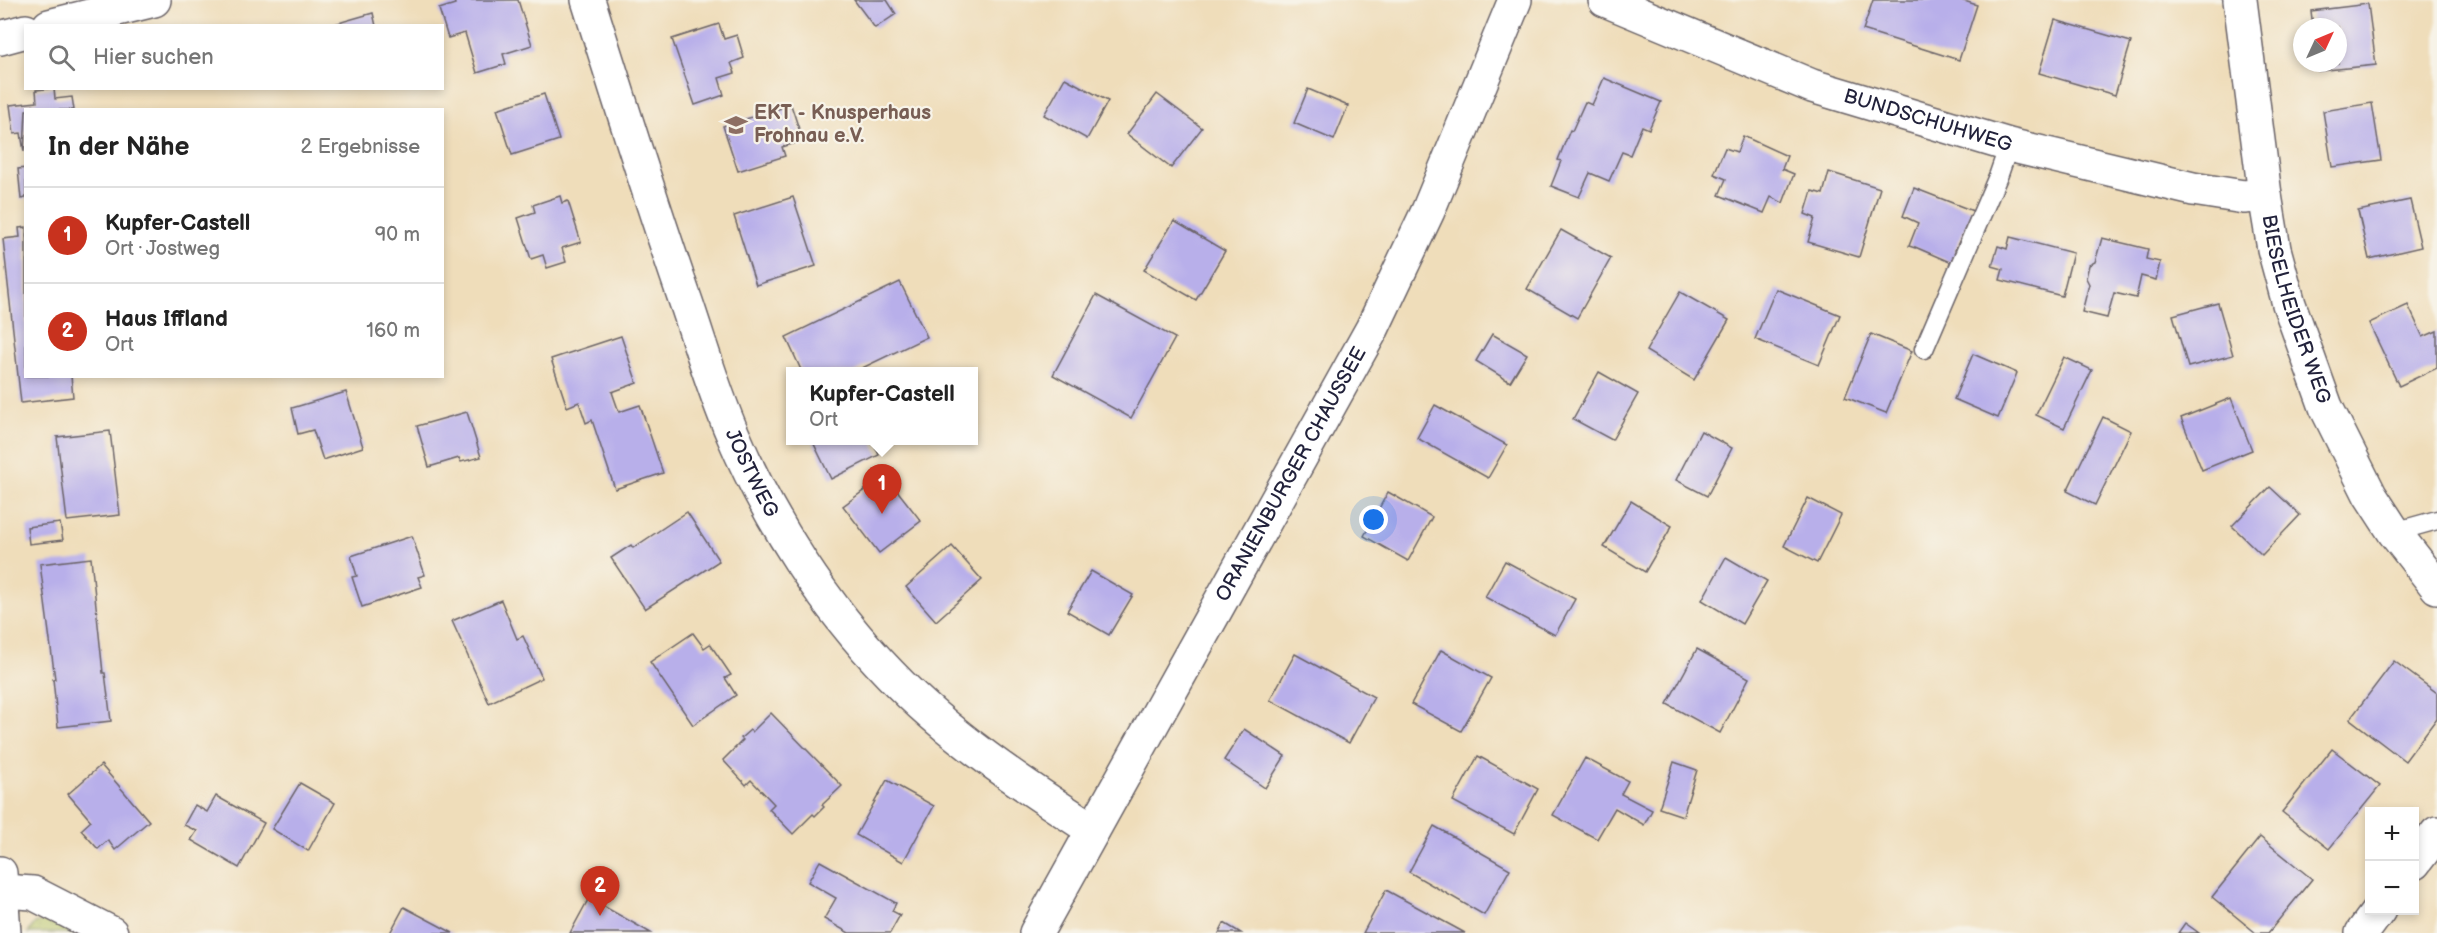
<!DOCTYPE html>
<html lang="de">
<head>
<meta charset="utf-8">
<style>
  body { margin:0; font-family:"Balsamiq Sans",sans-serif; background:#f6f6f6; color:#222 }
  .controls { position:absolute; right:18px; bottom:18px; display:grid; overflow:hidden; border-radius:0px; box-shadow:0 3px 9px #0003 }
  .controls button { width:54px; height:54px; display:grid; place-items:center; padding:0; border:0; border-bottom:2px solid #e0e0e0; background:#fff; color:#222; font:30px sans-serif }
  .compass { position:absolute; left:2293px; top:18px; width:54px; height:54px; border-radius:50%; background:#fff; box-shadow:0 3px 9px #0003; rotate:46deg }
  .you { position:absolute; left:1374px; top:520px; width:21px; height:21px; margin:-15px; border:4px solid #fff; border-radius:50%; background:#1a73e8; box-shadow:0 0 0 9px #1a73e833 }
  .badge { display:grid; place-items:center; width:39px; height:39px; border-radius:50%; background:#c8321e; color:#fff; font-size:20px; font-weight:700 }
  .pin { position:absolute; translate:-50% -50px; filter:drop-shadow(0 2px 3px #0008) }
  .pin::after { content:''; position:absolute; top:32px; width:21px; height:18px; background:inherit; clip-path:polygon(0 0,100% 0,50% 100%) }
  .popup { position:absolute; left:786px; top:367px; width:192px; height:78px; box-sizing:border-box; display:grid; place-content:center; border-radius:0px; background:#fff; filter:drop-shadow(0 2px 4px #0005); font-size:20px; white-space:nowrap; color:#767676 }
  .popup b { font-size:22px; color:#222 }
  .popup::after { content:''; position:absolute; left:50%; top:100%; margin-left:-12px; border:12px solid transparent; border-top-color:#fff }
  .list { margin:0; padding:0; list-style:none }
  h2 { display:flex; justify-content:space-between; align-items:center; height:78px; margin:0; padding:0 24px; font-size:26px }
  h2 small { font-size:20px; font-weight:400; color:#767676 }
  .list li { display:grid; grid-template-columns:39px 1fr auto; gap:18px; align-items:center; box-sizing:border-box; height:96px; padding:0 24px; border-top:2px solid #e0e0e0 }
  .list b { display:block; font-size:22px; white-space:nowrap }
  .list p { margin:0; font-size:20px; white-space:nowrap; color:#767676 }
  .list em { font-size:20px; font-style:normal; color:#767676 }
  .icon { flex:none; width:33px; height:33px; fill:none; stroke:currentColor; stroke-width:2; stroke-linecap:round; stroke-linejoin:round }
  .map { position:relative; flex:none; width:2437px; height:933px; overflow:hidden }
  .search { position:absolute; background:#fff; box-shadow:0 3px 9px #0003; left:24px; top:24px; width:420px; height:66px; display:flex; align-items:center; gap:15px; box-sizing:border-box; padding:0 21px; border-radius:0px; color:#767676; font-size:22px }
  .panel { position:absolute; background:#fff; box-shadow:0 3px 9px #0003; left:24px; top:108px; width:420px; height:270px; border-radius:0px }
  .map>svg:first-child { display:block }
</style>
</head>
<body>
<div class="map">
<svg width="2437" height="933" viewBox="0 0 2437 933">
  <defs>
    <pattern id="park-dots" width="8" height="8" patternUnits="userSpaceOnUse" patternTransform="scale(1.5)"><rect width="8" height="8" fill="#b7c465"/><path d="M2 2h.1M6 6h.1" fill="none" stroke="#9da859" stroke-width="1.8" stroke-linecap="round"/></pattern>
  </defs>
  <rect width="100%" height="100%" fill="#f7f3e8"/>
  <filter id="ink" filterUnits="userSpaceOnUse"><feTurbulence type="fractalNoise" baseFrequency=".0167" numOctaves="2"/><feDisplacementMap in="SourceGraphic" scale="12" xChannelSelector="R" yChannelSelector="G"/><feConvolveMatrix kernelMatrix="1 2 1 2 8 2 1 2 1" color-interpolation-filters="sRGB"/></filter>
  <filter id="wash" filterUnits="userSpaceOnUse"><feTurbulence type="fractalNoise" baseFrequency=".008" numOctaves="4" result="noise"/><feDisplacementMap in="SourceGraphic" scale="24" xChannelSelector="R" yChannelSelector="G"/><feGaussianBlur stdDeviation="1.35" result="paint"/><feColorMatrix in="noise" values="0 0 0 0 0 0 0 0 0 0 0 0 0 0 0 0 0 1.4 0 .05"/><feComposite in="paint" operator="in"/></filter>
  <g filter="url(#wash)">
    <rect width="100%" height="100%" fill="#efddba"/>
    <path fill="url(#park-dots)" stroke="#6c7350" stroke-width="1.5" d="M55,917L90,933H28L35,923Z"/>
    <g id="blocks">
      <g fill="#b8afea">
        <path d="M454,0H518L532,45L503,54L506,64L477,73L465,33L448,38L439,9L455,4Z"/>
        <path d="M854,0H887L896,14L875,28Z"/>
        <path d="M1873,0H1961L1977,5L1959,60L1863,30Z"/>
        <path d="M2368,4L2376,65L2318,71L2317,63H2338V27H2313L2311,11Z"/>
        <path d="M373,13L376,26H331V25Z"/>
        <path d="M2055,20L2131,42L2115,95L2039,73Z"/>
        <path d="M719,24L724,39L737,35L744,58L731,63L735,73L719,78L724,95L695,105L672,39Z"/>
        <path d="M1065,78L1108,101L1087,139L1044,115Z"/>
        <path d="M1604,78L1661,102L1649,129L1642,126L1630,155L1622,152L1609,181L1590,173L1579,197L1551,186L1561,161L1558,160L1570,130L1572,131L1585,102L1592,105Z"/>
        <path d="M54,88L55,99L72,97L74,110H26L24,152L21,133L14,134L10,105L37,102L36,90Z"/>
        <path d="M1308,89L1348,106L1334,140L1294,123Z"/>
        <path d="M544,94L559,140L512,155L497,109Z"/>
        <path d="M1157,94L1202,128L1171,168L1127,134Z"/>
        <path d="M2372,103L2381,160L2332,167L2323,111Z"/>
        <path d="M791,105L803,141L782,147L785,156L738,171L723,126Z"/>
        <path d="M1743,136L1787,156L1782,169L1794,174L1783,203L1771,197L1764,213L1719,195L1726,179L1714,174L1725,148L1737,152Z"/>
        <path d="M26,168V198L21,199L18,169Z"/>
        <path d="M1829,172L1880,188L1859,257L1808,242L1815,218L1805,214L1812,191L1823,194Z"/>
        <path d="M1914,188L1973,211L1955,250L1957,252L1952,263L1915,247V248L1909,246L1918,223L1903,216Z"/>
        <path d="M560,196L562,203L568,201L581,242L562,248L566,262L547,268L543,255L531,259L518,218L535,212L533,205Z"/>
        <path d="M793,197L816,266L756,285L734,216Z"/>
        <path d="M2410,200L2421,247L2369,259L2358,211Z"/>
        <path d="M1174,221L1225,251L1196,300L1144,270Z"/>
        <path d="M26,227V376H71L73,397L21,403L3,239L20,237L19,228Z"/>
        <path d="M1561,230L1611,258L1577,318L1527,289Z"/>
        <path d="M2010,237L2073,253L2062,296L2000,280L2003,269L1992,266L1998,246L2007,249Z"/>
        <path d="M2102,238L2148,249L2146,259L2160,262L2156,280L2141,276L2136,298L2114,293L2107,318L2082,312L2089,284L2086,278L2089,265L2095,262Z"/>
        <path d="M900,282L927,337L854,372H802L786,337Z"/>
        <path d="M1776,289L1840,315L1819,365L1755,339Z"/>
        <path d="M1680,292L1729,320L1694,380L1646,351Z"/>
        <path d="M1096,295L1175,338L1131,418L1053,375Z"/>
        <path d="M2218,303L2233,355L2188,367L2173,315Z"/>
        <path d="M2408,305L2423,337L2437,331V368L2399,386L2369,323Z"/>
        <path d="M1492,334L1527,354L1510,382L1476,361Z"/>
        <path d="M1871,334L1912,351L1886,413L1845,397Z"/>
        <path d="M621,336L637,383L612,392L619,412L640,405L663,473L615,489L592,420L586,423L579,402L567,407L551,359Z"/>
        <path d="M1973,354L2017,373L1998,418L1954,399Z"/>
        <path d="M2064,357L2092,370L2064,428L2036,415Z"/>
        <path d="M1599,372L1638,394L1612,440L1573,419Z"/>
        <path d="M346,392L363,447L323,460L313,430L298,434L292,408Z"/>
        <path d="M2231,398L2252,450L2202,470L2181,418Z"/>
        <path d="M1435,405L1507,445L1488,478L1417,438Z"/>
        <path d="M467,412L481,457L461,462L459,458L429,467L417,426Z"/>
        <path d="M2103,417L2131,431L2095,505L2067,491Z"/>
        <path d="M110,431L120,515L67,521L57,437Z"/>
        <path d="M1701,431L1732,448L1707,496L1676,480Z"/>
        <path d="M812,440H872L879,455L831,479Z"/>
        <path d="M885,475L921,521L879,553L843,506Z"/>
        <path d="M2270,487L2300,515L2262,555L2232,526Z"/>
        <path d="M1388,492L1432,517L1408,561L1364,536Z"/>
        <path d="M1808,498L1841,515L1817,563L1784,546Z"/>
        <path d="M1631,501L1672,526L1645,572L1604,547Z"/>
        <path d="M687,512L719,561L645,609L611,558L631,545L633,548Z"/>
        <path d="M60,523L63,540L29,544L27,527Z"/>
        <path d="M412,536L425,575L418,577L422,587L362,607L352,577L357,576L351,556Z"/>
        <path d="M952,546L982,580L936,621L906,587Z"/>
        <path d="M1726,557L1767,581L1742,624L1702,600Z"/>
        <path d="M91,558L103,673H105L111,721L58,727L53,679H55L40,564Z"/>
        <path d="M1505,561L1575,599L1555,635L1485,597Z"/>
        <path d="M1091,571L1133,595L1109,635L1067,611Z"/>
        <path d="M501,600L517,639L523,636L542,678L489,703L452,621Z"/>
        <path d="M693,633L704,648L710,644L731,675L725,678L736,695L693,725L650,662Z"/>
        <path d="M1697,649L1749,678L1720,733L1667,704Z"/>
        <path d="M1441,650L1491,678L1461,731L1411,704Z"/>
        <path d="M1295,654L1374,697L1349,743L1270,700Z"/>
        <path d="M2394,661L2437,693V718L2405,761L2350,719Z"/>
        <path d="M771,713L842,786L822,805L824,807L815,816L813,814L793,834L769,809L774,804L751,780L746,785L723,760L743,740L741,738L750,730L752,732Z"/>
        <path d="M1244,729L1285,756L1265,788L1224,760Z"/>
        <path d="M2332,749L2380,786L2329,849L2282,812Z"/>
        <path d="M1478,756L1538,789L1514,834L1453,801Z"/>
        <path d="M1585,758L1628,781L1621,794L1652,810L1644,825L1615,808L1597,839L1553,815Z"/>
        <path d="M1674,762L1697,770L1683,816L1659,808Z"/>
        <path d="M101,765L149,821L115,850L108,840L98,849L81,830L91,821L68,794Z"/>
        <path d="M887,780L934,806L903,862L856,835Z"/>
        <path d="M300,783L335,803L308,851L272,829Z"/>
        <path d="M216,796L264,823L239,868L191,840L197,831L184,825L195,805L207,812Z"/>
        <path d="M1434,826L1510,869L1484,915L1409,872Z"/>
        <path d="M2260,837L2312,879L2268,933H2256L2212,897Z"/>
        <path d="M820,861L896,903L892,911L900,915L890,933H849L824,919L836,898L808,882Z"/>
        <path d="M1386,890L1465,933H1363Z"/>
        <path d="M589,898L651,933H570Z"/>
        <path d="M404,907L453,933H390Z"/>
        <path d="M1224,923L1241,933H1219Z"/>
        <path d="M2185,923L2199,933H2178Z"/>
      </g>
    </g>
  </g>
  <g filter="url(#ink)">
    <use href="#blocks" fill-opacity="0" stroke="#6a6367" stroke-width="1.5"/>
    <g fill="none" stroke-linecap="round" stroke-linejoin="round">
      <g stroke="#6a6367" stroke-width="21">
        <g id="lane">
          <path d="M1924,349L1999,174L2009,145"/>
          <path d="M2394,532L2437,520"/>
        </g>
      </g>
      <g stroke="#6a6367" stroke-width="36">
        <g id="street">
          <path id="s1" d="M588,0C620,101 651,202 686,302C701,346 714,392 733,435C769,520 825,607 890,674C949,736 1022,784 1093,830"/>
          <path id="s2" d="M1605,0L1812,86L2009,145L2193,189L2244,197L2265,195"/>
          <path id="s3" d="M2240,0L2265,195L2274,249L2289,304L2326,407L2370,495L2394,532L2437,587"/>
          <path d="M49,26L154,0"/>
          <path d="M0,38L26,31"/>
          <path d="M2414,863L2437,833"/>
          <path d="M0,873L4,933"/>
          <path d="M2,891L33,893L111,933"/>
          <path d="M2362,933L2379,910"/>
        </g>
      </g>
      <g stroke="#6a6367" stroke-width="36">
        <g id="primary">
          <path id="s4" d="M1036,933L1372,329L1428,211L1515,0"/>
        </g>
      </g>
      <use href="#lane" stroke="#fff" stroke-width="18"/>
      <use href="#street" stroke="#fff" stroke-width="33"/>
      <use href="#primary" stroke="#fff" stroke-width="33"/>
    </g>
  </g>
  <defs>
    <g id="school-bare" transform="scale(1.8)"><path d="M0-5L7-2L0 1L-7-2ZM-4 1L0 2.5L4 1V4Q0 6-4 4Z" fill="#8d6e63" stroke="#f7f3e8" stroke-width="2.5" paint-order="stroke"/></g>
  </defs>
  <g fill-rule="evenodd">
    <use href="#school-bare" x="736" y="125"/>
  </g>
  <g text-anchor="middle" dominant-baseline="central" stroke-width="4.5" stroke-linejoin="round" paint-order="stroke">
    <g font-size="20" font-weight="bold" fill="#785e54" stroke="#f7f3e8" text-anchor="start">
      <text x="754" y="113">EKT - Knusperhaus<tspan x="754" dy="23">Frohnau e.V.</tspan></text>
    </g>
    <g font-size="20" fill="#22223b" stroke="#f7f3e8">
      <text stroke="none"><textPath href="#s2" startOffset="345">BUNDSCHUHWEG</textPath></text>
      <text stroke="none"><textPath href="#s3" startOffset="315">BIESELHEIDER WEG</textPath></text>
      <text stroke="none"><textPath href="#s1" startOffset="501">JOSTWEG</textPath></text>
      <text stroke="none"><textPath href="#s4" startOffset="525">ORANIENBURGER CHAUSSEE</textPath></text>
    </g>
  </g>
</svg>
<div class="controls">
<button>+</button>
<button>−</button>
</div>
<svg class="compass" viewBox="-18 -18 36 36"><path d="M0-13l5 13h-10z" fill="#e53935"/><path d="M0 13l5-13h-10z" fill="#767676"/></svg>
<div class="you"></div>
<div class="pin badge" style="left:882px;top:514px">1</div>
<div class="popup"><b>Kupfer-Castell</b>Ort</div>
<div class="pin badge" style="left:600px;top:916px">2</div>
<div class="search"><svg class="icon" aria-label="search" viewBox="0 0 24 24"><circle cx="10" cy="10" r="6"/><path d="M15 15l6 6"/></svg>Hier suchen</div>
<section class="panel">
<h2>In der Nähe<small>2 Ergebnisse</small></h2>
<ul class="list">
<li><span class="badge">1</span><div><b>Kupfer-Castell</b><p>Ort · Jostweg</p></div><em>90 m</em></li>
<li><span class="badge">2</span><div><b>Haus Iffland</b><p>Ort</p></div><em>160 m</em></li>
</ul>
</section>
</div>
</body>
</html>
